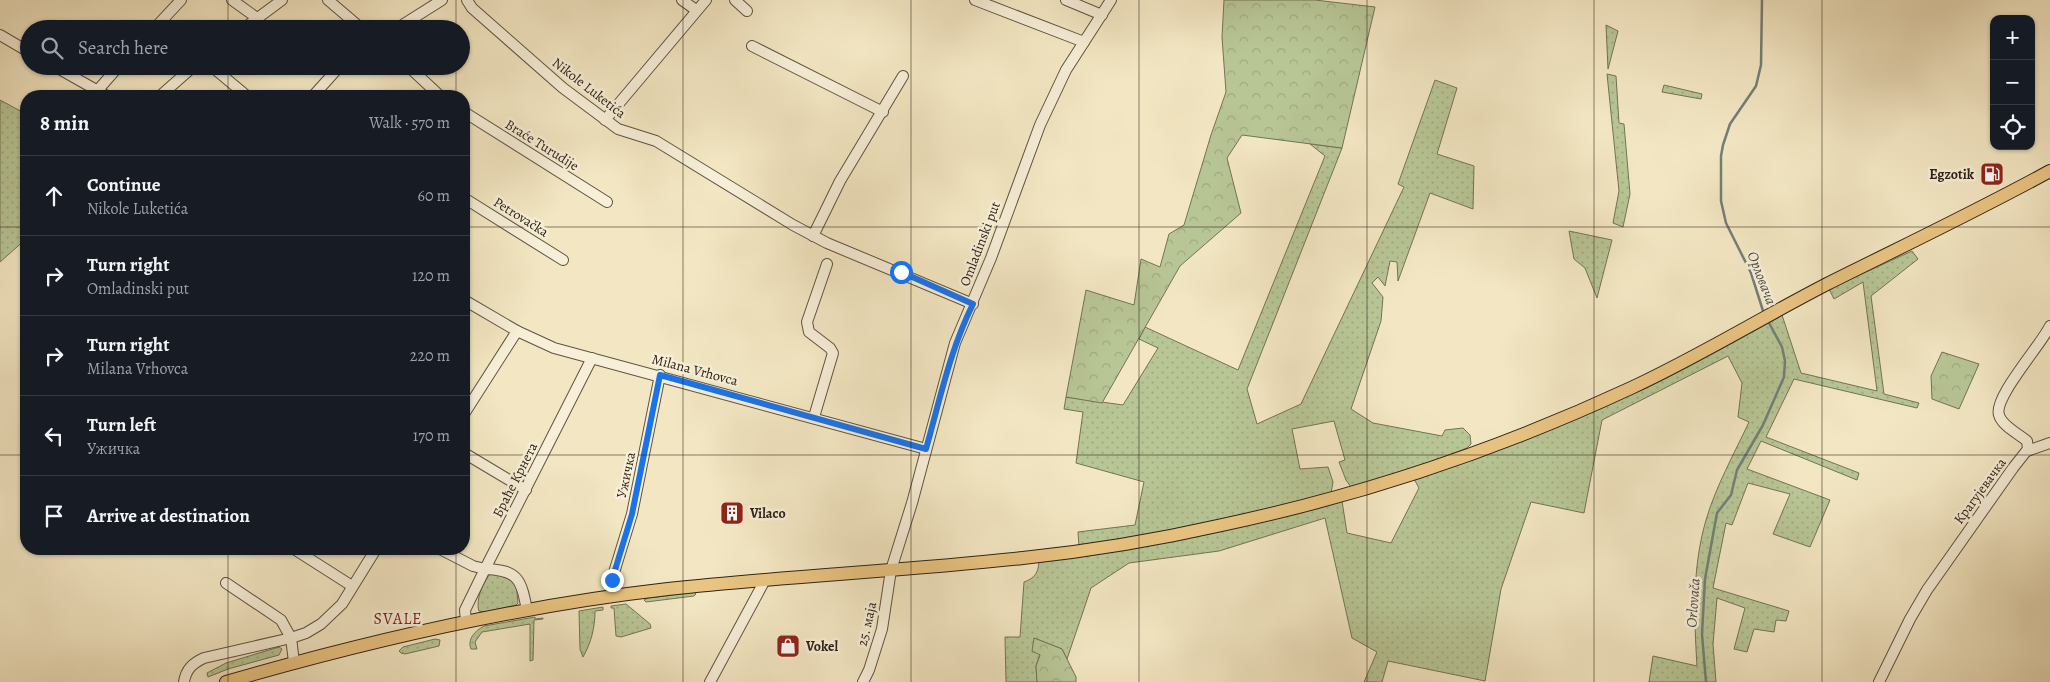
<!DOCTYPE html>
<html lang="en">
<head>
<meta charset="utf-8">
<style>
  body { margin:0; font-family:Alegreya,serif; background:#242831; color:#f1f3f6 }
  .controls { position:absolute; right:15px; top:15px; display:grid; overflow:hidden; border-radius:10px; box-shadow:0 1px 4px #0004 }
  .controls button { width:45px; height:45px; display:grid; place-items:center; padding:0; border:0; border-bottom:1px solid #363941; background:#171b24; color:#f1f3f6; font:25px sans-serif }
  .stop { position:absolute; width:15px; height:15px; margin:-11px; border:4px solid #1a73e8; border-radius:50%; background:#fff }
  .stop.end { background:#1a73e8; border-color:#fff; box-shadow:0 1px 5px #0008 }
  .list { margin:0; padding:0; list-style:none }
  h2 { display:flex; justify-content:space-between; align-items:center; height:65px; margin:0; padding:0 20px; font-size:21px }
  h2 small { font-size:16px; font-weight:400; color:#9ea1a6 }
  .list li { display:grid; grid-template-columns:32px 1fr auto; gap:15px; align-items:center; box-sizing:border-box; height:80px; padding:0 20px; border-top:1px solid #363941 }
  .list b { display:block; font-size:19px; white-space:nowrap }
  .list p { margin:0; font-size:16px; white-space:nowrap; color:#9ea1a6 }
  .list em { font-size:16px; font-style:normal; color:#9ea1a6 }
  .icon { flex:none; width:28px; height:28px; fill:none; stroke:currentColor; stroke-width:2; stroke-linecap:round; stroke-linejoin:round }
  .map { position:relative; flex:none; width:2050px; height:682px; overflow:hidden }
  .search { position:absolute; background:#171b24; box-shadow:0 1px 4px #0004; left:20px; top:20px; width:450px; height:55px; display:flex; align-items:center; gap:12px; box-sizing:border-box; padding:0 18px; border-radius:28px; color:#9ea1a6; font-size:19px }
  .panel { position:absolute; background:#171b24; box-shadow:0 1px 4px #0004; left:20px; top:90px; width:450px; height:465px; border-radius:20px }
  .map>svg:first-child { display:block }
</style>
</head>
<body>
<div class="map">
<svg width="2050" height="682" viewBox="0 0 2050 682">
  <defs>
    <pattern id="grass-dots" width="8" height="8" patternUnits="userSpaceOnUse" patternTransform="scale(1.25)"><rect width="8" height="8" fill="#b8c696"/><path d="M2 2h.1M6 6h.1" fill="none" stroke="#9eaa80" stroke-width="1.8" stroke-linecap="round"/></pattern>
    <pattern id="forest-crowns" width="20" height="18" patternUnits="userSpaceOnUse" patternTransform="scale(1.25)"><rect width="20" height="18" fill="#b8c696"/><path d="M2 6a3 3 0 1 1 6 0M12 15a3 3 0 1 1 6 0" fill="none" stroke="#9eaa80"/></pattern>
  </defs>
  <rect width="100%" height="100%" fill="#f3e7c3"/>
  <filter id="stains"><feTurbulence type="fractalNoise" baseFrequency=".004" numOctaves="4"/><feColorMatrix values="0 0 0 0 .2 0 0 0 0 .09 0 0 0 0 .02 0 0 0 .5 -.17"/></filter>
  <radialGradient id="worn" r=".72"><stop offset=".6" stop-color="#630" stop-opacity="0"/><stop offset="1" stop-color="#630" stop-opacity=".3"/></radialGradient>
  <g fill="url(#grass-dots)" stroke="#727456">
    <path d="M1606,25L1618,31L1608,69Z"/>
    <path d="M1607,74L1616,76L1619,123L1624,124L1630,194L1623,227L1613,223L1619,191Z"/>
    <path d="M1435,80L1457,88L1437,154L1474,166L1473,209L1430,193L1398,281L1397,262L1390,261L1385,286L1378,277L1372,283L1383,297L1381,321L1351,409L1373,423L1442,436L1445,430L1463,428L1470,435L1471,444L1467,448L1420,466L1351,487L1346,480L1339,462L1345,460L1334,421L1292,429L1300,469L1328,467L1333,482L1331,493L1215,522L1079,547L1078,532L1135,525L1144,482L1076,463L1083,412L1064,409L1066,397L1123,405L1158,348L1139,339L1145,327L1238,370L1325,156L1310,144L1342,148L1247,389L1257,424L1301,404L1404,187L1398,184Z"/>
    <path d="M1664,85L1702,94L1701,99L1662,92Z"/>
    <path d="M0,100L26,114V239L0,262Z"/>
    <path d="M1569,231L1612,240L1597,298L1585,268L1574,259Z"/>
    <path d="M1912,251L1918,259L1871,296L1884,394L1919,403L1917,408L1794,379L1766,437L1859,473L1857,480L1761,441L1747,469L1830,500L1810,547L1773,534L1790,494L1748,483L1732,525L1726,523L1713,588L1789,611L1786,621L1776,620L1774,632L1754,629L1747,652L1734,649L1745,608L1717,598L1713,644L1716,682H1649L1653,656L1697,666C1694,617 1692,568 1706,520C1716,486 1734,454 1749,422L1738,417L1742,383L1728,356L1602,420L1584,513L1531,502L1501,589L1485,681L1388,661L1382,682H1364L1377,652L1352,638L1325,518L1219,551L1129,563L1091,588L1067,659L1062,649L1034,638L1040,654L1036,666L1037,682H1006L1005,637H1020L1024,582C1035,578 1038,573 1039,562L1342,501L1347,533L1391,543L1419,488L1414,479L1782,315L1801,373L1877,391L1863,282L1834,299L1829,289Z"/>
    <path d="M493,572H500L516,582L518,603L516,605L485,612L479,611C475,601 484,577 493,572Z"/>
    <path d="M694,592L696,594L694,596L646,602L644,600L648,598Z"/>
    <path d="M626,604L650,624L651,628L621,637L616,636L614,608H611V606Z"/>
    <path d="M603,607V610L595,611C595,628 591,643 583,657L580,649L579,611Z"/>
    <path d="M535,617V619L543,618V619L534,620L533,660L530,661V624L482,632L475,642L477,649H471C467,639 475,631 484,626Z"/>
    <path d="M435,639L440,640L439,646L405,654L401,653L399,651L403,647Z"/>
    <path d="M279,647L282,649L279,655L228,669L208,677L207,673L226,663Z"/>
  </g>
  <g fill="url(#forest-crowns)" stroke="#727456">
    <path d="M1224,0H1315L1375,7L1342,148L1242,135L1227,158L1241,213L1180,266L1102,403L1066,397L1086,290L1134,305L1141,259L1160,267L1169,234L1184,225L1211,135L1226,92L1222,37Z"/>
    <path d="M1942,352L1979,364L1959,409L1932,399L1931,376Z"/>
    <path d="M1034,638L1062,649L1076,677V682H1037L1036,666L1040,655L1032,651Z"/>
  </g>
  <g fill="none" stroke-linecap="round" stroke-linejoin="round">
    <g stroke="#727f7a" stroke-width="2.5">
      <path d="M1762,0L1761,65L1756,86L1730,124L1723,145L1721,156V201L1726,223L1751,273L1764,314"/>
      <path d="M1706,682L1702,634L1705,579L1717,513L1731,495L1737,470L1763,425L1784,377L1785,361L1782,347L1768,321"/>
    </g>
    <g stroke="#5e5340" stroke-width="12">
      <g id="minor">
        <path d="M232,0L257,18"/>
        <path d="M328,0L362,29"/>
        <path d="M467,0L472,8L563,88L618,129L656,141L793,225L827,243L973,304"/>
        <path d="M682,0L696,10"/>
        <path d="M735,0L747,11"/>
        <path d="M975,0L1084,42"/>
        <path d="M1066,0L1102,15"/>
        <path d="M154,29L181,0"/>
        <path d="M243,29L282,0"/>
        <path d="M396,29L442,0"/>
        <path d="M0,35L29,52"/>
        <path d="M752,46L883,112"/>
        <path d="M54,66L107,96"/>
        <path d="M211,66L247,96"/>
        <path d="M408,66L440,96"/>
        <path d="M97,91L119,66"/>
        <path d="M160,96L194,66"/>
        <path d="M313,96L340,66"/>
        <path d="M464,112L607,202"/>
        <path d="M605,120L706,0"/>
        <path d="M464,198L563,260"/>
        <path d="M813,236L840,181L903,76"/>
        <path d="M464,300L517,331L554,348L926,449"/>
        <path d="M464,414L517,331"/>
        <path d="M814,417L833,353L830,348L809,332L807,322L827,264"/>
        <path d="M2027,451L2050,443"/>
        <path d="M464,453L526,490"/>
        <path d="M294,549L352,586"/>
        <path d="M440,549L473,566L485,569L592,358"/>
        <path d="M612,579L632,514L660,375"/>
        <path d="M226,583L281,620L291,638L294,662"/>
        <path d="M466,622L465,610L485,569C519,570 521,580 527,610"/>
        <path d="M184,682C186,669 193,663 204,658L291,638L306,633L321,624L342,604L376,549"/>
        <path d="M710,682L765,580"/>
        <path d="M863,682L869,670L882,629L891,570L912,503L955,343L991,258L1040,125L1066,70L1111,0"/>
        <path d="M1879,682L1910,619L1927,590L2013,468L2028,449L2027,441C2019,434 2002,426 1999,415C1993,398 2041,345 2050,326"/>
      </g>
    </g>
    <g stroke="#2c2215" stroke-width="14">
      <path id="major" d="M226,682C371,640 518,606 668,589C786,576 905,571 1023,558C1089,551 1156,540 1222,525C1363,495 1500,449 1631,388C1698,357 1761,318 1827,284C1901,247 1977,211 2050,171"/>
    </g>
    <use href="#minor" stroke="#f7efd8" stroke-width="10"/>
    <use href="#major" stroke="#eac482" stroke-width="12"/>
  </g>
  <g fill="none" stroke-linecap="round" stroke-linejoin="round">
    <path stroke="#1a73e8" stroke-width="6" d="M612,580L632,514L660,375L926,449C940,399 950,350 973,304L901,272"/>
  </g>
  <path fill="none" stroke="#2c2215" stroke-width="1" stroke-opacity="0.55" d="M228,0V29M456,0V29M683,0V682M911,0V682M1139,0V682M1367,0V682M1594,0V682M1822,0V682M228,66V96M456,66V96M0,227H26M464,227H2050M0,455H26M464,455H2050M228,549V682M456,549V682"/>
  <defs>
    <g id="fuel-square" transform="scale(1.25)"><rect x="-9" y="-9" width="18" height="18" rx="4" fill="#8f2418" stroke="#f7efd8"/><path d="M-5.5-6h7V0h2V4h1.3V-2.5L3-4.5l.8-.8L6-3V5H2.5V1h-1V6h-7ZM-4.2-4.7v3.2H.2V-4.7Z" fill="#fff"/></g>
    <g id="building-square" transform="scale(1.25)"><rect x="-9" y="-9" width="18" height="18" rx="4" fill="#8f2418" stroke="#f7efd8"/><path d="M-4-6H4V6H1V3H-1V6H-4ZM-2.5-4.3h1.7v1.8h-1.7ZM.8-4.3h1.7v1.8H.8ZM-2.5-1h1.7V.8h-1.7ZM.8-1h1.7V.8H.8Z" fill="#fff"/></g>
    <g id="shop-square" transform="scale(1.25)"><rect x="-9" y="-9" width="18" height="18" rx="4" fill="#8f2418" stroke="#f7efd8"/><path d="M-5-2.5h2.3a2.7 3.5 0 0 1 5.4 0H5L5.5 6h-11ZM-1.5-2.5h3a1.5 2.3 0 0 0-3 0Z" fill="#fff"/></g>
  </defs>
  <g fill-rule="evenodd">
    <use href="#fuel-square" x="1992" y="174"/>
    <use href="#building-square" x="732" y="513"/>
    <use href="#shop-square" x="788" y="646"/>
  </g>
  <g text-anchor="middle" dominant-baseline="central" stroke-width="5" stroke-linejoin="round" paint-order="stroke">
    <g font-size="14" fill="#2c2215" stroke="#f7efd8">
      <text transform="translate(589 88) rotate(38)">Nikole Luketića</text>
      <text transform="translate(542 145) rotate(32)">Braće Turudije</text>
      <text transform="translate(521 217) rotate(32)">Petrovačka</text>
      <text transform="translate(980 244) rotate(-69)">Omladinski put</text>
      <text transform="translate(695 370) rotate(15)">Milana Vrhovca</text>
      <text transform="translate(626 475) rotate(-78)">Ужичка</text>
      <text transform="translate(515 480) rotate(-63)">Браће Крнета</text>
      <text transform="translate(1980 491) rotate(-54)">Крагујевачка</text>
      <text transform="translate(867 624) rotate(-77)">25. маја</text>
    </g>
    <g font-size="14" font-weight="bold" fill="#2c2215" stroke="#f7efd8" text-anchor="start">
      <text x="1974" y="174" text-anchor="end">Egzotik</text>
      <text x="750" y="513">Vilaco</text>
      <text x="806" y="646">Vokel</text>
    </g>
    <g font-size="15" font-style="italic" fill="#4f5048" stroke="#f7efd8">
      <text transform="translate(1762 278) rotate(69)">Орловача</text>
      <text transform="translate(1693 603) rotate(-86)">Orlovača</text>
    </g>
    <g font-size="16" letter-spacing="1" fill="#7a1f14" stroke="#f7efd8">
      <text x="398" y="619">SVALE</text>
    </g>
  </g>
  <rect width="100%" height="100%" filter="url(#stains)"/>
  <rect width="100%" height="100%" fill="url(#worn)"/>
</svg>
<div class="controls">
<button>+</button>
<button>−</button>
<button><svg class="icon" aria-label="locate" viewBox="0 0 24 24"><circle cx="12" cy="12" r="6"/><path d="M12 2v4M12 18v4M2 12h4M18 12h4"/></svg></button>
</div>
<div class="stop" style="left:901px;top:272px"></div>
<div class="stop end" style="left:612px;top:580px"></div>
<div class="search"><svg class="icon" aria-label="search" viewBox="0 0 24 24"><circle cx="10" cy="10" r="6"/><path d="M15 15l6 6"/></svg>Search here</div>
<section class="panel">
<h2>8 min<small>Walk · 570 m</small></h2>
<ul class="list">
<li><svg class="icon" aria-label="ahead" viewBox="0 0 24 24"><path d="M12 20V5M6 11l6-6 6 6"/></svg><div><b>Continue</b><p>Nikole Luketića</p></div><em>60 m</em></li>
<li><svg class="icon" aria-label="right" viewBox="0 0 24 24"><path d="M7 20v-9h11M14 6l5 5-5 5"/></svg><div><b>Turn right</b><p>Omladinski put</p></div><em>120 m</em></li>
<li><svg class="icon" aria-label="right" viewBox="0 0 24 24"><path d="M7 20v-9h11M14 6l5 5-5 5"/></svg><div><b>Turn right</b><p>Milana Vrhovca</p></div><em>220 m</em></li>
<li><svg class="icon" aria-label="left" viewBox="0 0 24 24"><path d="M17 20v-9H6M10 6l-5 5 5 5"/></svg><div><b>Turn left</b><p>Ужичка</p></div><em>170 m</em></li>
<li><svg class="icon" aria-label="arrive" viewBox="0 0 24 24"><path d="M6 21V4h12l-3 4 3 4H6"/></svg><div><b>Arrive at destination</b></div></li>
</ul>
</section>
</div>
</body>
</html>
